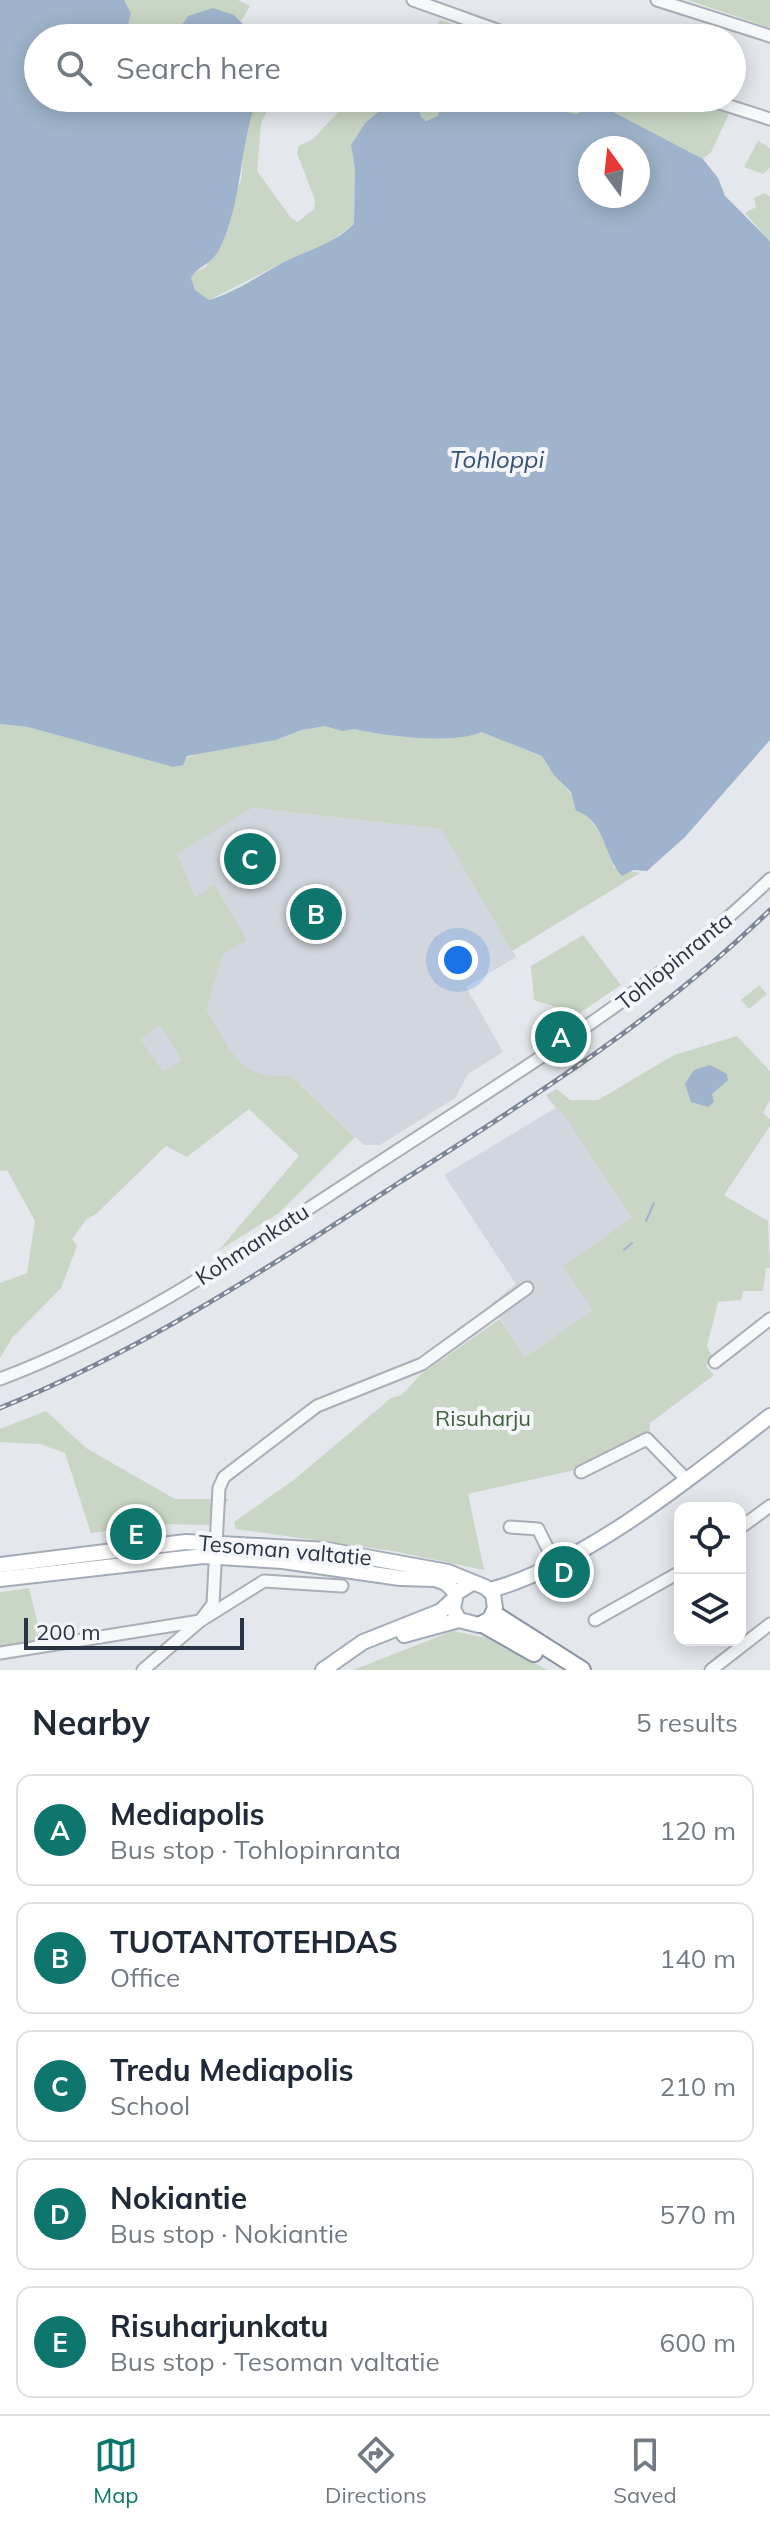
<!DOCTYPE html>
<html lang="en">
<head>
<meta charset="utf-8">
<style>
  body { margin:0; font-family:Mulish,sans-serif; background:#f6f6f7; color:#1f2937 }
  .controls { position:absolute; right:24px; bottom:24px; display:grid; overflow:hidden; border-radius:16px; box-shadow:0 4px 20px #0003 }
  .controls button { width:72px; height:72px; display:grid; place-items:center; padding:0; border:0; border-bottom:2px solid #e0e1e3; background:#fff; color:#1f2937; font:40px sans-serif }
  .compass { position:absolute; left:578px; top:136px; width:72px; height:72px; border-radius:50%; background:#fff; box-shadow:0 4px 20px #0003; rotate:345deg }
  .scale { position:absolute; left:24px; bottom:20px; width:220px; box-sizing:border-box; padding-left:8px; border:4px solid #2b3445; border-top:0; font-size:22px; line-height:28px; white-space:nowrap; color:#2b3445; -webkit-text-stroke:6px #f4f6f9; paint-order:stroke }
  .you { position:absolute; left:458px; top:960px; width:28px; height:28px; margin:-20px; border:6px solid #fff; border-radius:50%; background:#1a73e8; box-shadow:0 0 0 12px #1a73e833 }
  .badge { display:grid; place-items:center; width:52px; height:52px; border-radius:50%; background:#0f766e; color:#fff; font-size:26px; font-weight:700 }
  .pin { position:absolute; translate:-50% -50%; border:4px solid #fff; box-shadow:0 2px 8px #0006 }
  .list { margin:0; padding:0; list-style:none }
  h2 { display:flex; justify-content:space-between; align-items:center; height:104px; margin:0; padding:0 32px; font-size:34px }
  h2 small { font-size:26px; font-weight:400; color:#747a83 }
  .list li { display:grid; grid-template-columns:52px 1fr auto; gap:24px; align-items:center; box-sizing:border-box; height:112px; margin:0 16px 16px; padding:0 16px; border:2px solid #e0e1e3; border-radius:16px }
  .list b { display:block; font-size:30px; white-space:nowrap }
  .list p { margin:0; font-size:26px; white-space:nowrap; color:#747a83 }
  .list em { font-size:26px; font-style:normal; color:#747a83 }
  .icon { flex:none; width:44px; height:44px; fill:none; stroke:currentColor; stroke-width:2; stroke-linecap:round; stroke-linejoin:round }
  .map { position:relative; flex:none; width:770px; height:1670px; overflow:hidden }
  .search { position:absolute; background:#fff; box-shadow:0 4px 20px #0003; left:24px; right:24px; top:24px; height:88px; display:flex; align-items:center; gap:20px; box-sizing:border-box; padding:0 28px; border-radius:44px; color:#747a83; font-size:30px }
  .sheet { height:744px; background:#fff }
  nav { display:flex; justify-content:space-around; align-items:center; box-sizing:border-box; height:112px; border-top:2px solid #e0e1e3; background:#fff; font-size:22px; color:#747a83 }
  nav a { display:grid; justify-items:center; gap:4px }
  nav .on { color:#0f766e }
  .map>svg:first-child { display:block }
</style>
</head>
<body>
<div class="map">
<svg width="770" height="1670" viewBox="0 0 770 1670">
  <rect width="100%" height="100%" fill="#e4e7ec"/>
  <g fill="#d2d6de">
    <path d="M252,808L442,829L516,957L466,987L503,1052L468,1074L455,1098L380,1145H364L290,1075L183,1104L111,992V856Z"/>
    <path d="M559,1106L632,1218L593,1310L525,1357L491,1304L516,1284L444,1175Z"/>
  </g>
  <g fill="#c9d6c5" fill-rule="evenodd">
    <path d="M124,0H238L250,6L241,21L234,15L174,33L173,38H125L131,13Z"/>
    <path d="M688,0H770V28Z"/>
    <path d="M440,20L492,37L495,38H430Z"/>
    <path d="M257,98H273L261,123L257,171L291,218L298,222L314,209L315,200L297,153L299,146L313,139L351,98H395L365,123L351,145L355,169L354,224L317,251L284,262L209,300L194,290L191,278L194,272L206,267L241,180L247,124Z"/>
    <path d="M416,98H463L442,103L439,116L426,121L421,117Z"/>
    <path d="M554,98H679L729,114L711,152L703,159L600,105C582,114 562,122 554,98Z"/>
    <path d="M758,141L770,148V168L763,174L744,167Z"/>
    <path d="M764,193L770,196V241L745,213L756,207L754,198Z"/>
    <path d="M0,724L28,727L173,767C202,743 240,749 275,740C291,736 305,727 323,726C334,726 342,731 354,729C382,736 457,745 481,732L542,756L604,838L614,868L640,873L512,951L441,829L252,808L177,854L195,898L214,884L247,940L223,954L206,1009C228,1046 240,1083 290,1075L355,1137L279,1213L218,1251L299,1156L249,1109L187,1157L166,1146L96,1214L86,1220L72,1239L77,1246L61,1288L12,1338L0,1358V1283L27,1273L35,1221L7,1170L0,1171ZM160,1025L182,1060L163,1072L141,1039Z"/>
    <path d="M583,935L621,985L578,1014L534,1000L531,966Z"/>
    <path d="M759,985L767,994L749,1009L741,1000Z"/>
    <path d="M737,1036L770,1071V1100L763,1113L770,1119V1126L724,1195L768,1221L770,1268H766L763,1291H743L741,1300L718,1302L707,1346L713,1358L706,1366L714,1375L650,1423L649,1435L584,1468L468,1494L484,1570L393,1551L236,1529L234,1522L295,1479L391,1398L402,1395L420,1375L500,1319L525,1357L593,1310L563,1266L632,1218L559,1107L556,1108L546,1095L557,1089L570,1100H598L674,1055Z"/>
    <path d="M46,1411L86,1448L175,1499H229L209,1525L159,1524L91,1533L65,1453L40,1444L0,1442V1429Z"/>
    <path d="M29,1588L42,1641L0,1648V1592Z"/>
    <path d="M453,1631L492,1639L547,1670H353Z"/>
  </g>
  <g fill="#9fb4cc" fill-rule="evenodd">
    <path d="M0,0H124L131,13L125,38H38V98H257C239,147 243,200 220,248C212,265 197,266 191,278L195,290L209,300C236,292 258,276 282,263C308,250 332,245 354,224L355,169L351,145L365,123L395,98H416L421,117L426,121L438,116L442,103L463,98H554L558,110L576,114L600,105L703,159L718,178L725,196L770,241V740L685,837L647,871L633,870L622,876C604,858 605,819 576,811L571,792L554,775L542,756L481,732C456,745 383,736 354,729L342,731L325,726L302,730L276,740L187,756L183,765L173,767L28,727L0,724ZM638,148V196H590V148Z"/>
    <path d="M213,8L234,15L247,28L268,38H173L188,16Z"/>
    <path d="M710,1065L727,1074L728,1080L712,1094L714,1102L708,1107L691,1102L685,1084L694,1070Z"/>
  </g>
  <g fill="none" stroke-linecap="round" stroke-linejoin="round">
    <g stroke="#9fb4cc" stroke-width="2">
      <path d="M646,1221L654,1203"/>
      <path d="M624,1250L632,1243"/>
    </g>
    <g stroke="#a9aeb7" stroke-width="15">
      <g id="minor">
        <path d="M413,0L519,38"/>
        <path d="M657,0L770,36"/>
        <path d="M704,98L770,119"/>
        <path d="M715,1362L770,1319"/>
        <path d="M0,1379C139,1327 259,1240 383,1160C517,1072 654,991 770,879"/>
        <path d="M581,1472L647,1439L686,1479"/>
        <path d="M510,1527L538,1529L555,1563"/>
        <path d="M740,1528L770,1506"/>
        <path d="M595,1620L680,1572"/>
        <path d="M0,1653L200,1621L264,1581L342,1586"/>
        <path d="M143,1670L200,1621L213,1604L219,1488L224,1477L317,1406L422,1364L527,1288"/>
        <path d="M711,1670L770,1624"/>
      </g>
    </g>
    <g stroke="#a3abb8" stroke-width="18">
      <g id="major">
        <path d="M0,1565L186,1542L327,1550L448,1572L485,1587L493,1594L495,1608L490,1619L479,1625L459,1620L453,1609L456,1593L472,1583"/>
        <path d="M0,1579L203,1556L283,1561L400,1578L435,1579L446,1583L456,1593"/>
        <path d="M490,1590C584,1565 693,1476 770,1416"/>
        <path d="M404,1635L459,1620"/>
        <path d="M323,1670L363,1642L441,1611L453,1600"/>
      </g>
    </g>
    <g stroke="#8b94a3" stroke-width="20">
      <g id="highway">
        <path d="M494,1614L582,1670"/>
        <path d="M483,1624L534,1653"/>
      </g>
    </g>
    <use href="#minor" stroke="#f7f8fa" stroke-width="11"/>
    <use href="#major" stroke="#fff" stroke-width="14"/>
    <use href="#highway" stroke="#fff" stroke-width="16"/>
    <g stroke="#7d8696" stroke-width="5">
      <path id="rail" d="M0,1408C144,1350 271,1266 400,1182C529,1100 660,1018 770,910"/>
    </g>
    <use href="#rail" stroke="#f4f6f9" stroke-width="2" stroke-dasharray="6" stroke-linecap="butt"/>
  </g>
  <g text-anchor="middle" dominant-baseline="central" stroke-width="8" stroke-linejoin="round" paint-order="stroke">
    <g font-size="22" fill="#2b3445" stroke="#f4f6f9">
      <text transform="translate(674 961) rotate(-39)">Tohlopinranta</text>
      <text transform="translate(252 1244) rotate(-33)">Kohmankatu</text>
      <text transform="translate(285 1550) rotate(5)">Tesoman valtatie</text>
    </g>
    <g font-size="22" fill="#3f6138" stroke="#f4f6f9">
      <text x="483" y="1418">Risuharju</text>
    </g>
    <g font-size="24" font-style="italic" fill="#34527a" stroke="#f4f6f9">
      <text x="497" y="459">Tohloppi</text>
    </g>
  </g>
</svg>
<div class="controls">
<button><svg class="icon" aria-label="locate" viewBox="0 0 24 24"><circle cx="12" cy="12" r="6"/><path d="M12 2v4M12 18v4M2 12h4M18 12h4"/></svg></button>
<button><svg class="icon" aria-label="layers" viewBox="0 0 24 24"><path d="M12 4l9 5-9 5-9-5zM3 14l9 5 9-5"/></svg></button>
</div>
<svg class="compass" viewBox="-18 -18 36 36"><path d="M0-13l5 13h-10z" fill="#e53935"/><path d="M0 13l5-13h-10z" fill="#747a83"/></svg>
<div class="scale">200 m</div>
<div class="you"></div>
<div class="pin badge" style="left:561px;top:1037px">A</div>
<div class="pin badge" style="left:316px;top:914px">B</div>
<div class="pin badge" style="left:250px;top:859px">C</div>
<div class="pin badge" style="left:564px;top:1572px">D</div>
<div class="pin badge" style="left:136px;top:1534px">E</div>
<div class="search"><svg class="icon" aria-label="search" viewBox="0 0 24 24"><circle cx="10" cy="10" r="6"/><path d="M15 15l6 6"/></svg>Search here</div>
</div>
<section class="sheet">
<h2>Nearby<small>5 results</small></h2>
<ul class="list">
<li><span class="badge">A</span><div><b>Mediapolis</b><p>Bus stop · Tohlopinranta</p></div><em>120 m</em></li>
<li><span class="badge">B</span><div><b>TUOTANTOTEHDAS</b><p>Office</p></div><em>140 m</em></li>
<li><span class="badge">C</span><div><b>Tredu Mediapolis</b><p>School</p></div><em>210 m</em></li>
<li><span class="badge">D</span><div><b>Nokiantie</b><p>Bus stop · Nokiantie</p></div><em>570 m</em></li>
<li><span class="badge">E</span><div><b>Risuharjunkatu</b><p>Bus stop · Tesoman valtatie</p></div><em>600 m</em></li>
</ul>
</section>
<nav>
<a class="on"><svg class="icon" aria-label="map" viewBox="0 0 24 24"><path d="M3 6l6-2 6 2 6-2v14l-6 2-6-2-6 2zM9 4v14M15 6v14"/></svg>Map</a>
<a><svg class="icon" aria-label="directions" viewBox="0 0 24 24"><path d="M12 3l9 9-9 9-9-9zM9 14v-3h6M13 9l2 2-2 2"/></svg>Directions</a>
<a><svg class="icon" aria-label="saved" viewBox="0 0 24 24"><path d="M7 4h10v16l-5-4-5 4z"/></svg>Saved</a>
</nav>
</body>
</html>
